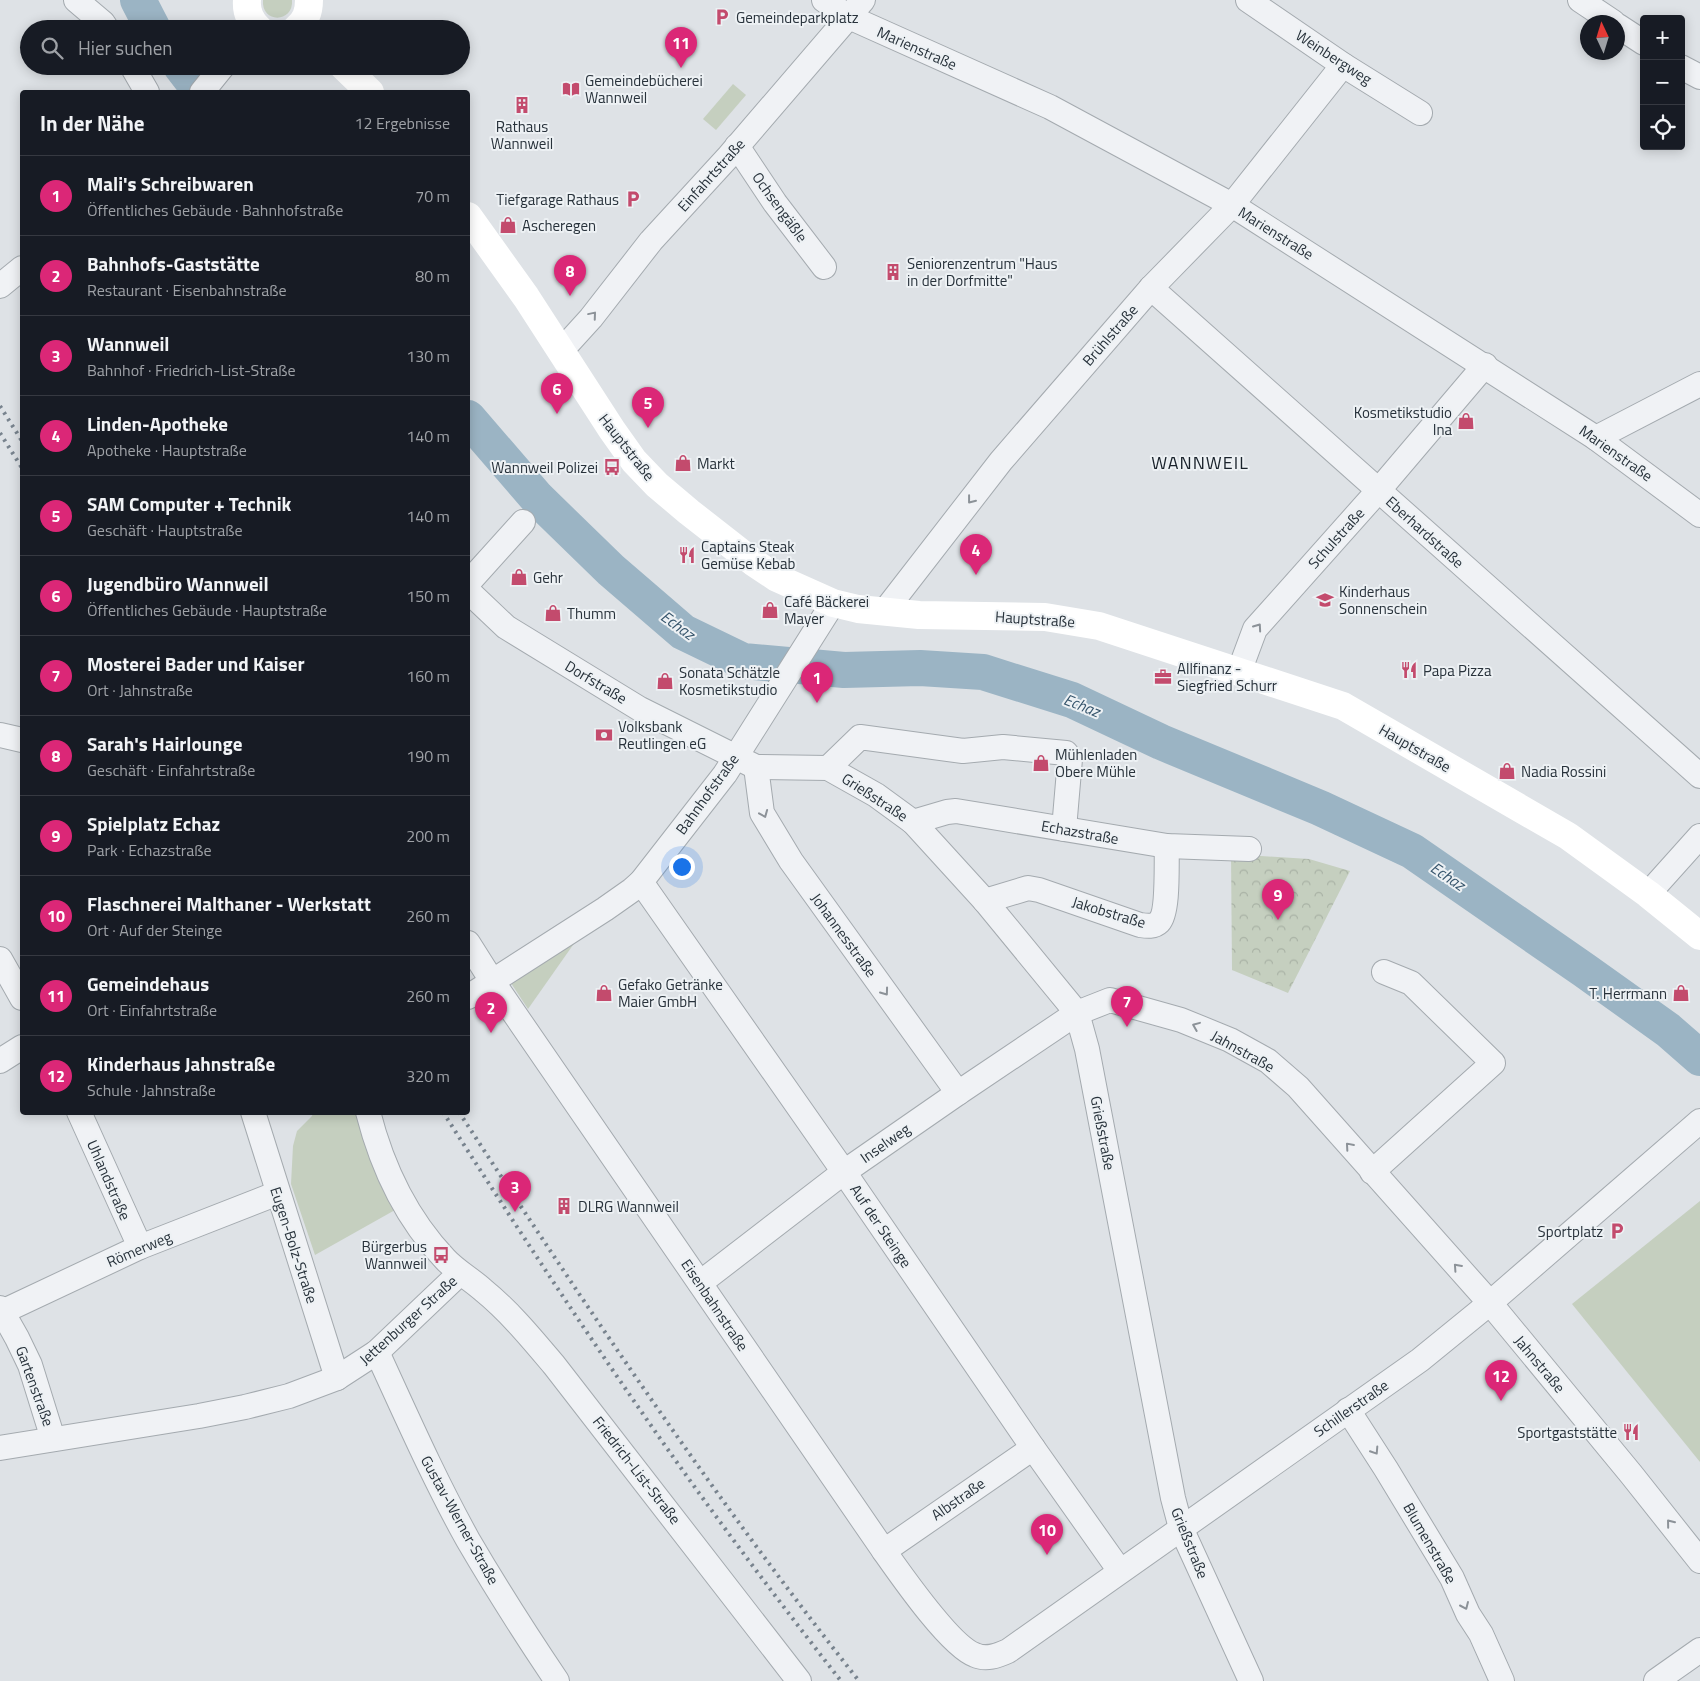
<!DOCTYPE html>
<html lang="de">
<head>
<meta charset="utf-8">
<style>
  body { margin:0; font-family:"Titillium Web",sans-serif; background:#242831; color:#f1f3f6 }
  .controls { position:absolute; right:15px; top:15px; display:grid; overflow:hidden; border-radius:5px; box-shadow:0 2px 12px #0003 }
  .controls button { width:45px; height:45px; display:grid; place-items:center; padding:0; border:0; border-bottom:1px solid #363941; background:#171b24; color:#f1f3f6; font:25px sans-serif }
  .compass { position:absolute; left:1580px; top:15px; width:45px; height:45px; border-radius:50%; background:#171b24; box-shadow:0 2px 12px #0003; rotate:356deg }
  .you { position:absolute; left:681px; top:866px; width:18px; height:18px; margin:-12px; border:4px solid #fff; border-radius:50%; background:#1a73e8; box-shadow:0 0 0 8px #1a73e833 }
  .badge { display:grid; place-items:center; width:32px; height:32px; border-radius:50%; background:#db2777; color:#fff; font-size:16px; font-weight:700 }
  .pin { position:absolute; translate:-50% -41px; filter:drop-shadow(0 1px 2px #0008) }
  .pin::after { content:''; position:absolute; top:26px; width:18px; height:15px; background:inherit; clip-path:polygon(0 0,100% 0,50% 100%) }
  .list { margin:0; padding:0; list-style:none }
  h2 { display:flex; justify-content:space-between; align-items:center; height:65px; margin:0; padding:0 20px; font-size:21px }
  h2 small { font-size:16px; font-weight:400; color:#9ea1a6 }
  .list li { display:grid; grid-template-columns:32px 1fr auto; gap:15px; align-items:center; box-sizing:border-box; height:80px; padding:0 20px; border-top:1px solid #363941 }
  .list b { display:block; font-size:19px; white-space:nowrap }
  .list p { margin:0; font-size:16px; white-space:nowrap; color:#9ea1a6 }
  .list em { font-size:16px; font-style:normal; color:#9ea1a6 }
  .icon { flex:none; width:28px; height:28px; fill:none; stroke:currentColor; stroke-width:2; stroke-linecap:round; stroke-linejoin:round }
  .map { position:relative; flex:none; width:1700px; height:1681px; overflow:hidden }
  .search { position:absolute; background:#171b24; box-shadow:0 2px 12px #0003; left:20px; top:20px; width:450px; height:55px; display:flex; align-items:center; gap:12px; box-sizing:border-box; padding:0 18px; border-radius:28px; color:#9ea1a6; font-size:19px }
  .panel { position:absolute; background:#171b24; box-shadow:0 2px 12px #0003; left:20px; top:90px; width:450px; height:1025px; border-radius:5px }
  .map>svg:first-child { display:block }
</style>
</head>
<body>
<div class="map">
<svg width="1700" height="1681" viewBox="0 0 1700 1681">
  <defs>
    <pattern id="park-crowns" width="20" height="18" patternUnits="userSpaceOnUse" patternTransform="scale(1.25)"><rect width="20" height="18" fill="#c5cfbf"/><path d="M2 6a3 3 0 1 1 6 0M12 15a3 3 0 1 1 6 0" fill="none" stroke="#a9b2a5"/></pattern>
  </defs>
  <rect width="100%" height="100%" fill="#dee2e6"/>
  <g fill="#c5cfbf">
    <path d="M263,0H292C294,23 261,24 263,0Z"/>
    <path d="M733,84L746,95L716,130L703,119Z"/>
    <path d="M580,935L528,1009L509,980Z"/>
    <path d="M313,1113H360L395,1210L315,1255L291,1184L293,1146L297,1131L312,1116Z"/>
    <path d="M1700,1201V1462L1572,1304Z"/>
  </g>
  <path fill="url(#park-crowns)" d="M1231,854L1309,859L1350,871L1288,993L1232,970Z"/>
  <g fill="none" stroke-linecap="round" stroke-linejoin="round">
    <g stroke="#9bb4c4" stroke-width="36">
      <path d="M138,0L153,29"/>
      <path d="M181,66L201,92"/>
      <path d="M468,418L537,498L611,570L683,632L743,661L844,670L920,668L983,672L1072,700L1161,742L1320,808L1412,851L1584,970L1668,1030L1700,1058"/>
    </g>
    <g stroke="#a4aaaf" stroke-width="26">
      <g id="street">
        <path d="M76,0L103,23L107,29"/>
        <path d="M824,0L849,17L1050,107L1232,205L1596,438L1700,515"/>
        <path d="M1248,0L1343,65L1420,113"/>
        <path d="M1580,0L1613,22"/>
        <path d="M1618,26L1644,43"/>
        <path d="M132,66L147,92"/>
        <path d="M1681,67L1700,77"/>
        <path d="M202,92L223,66"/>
        <path d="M737,146L775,203L824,267"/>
        <path d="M0,286L22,268"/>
        <path d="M1151,288L1700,776"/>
        <path d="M561,351L591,318L651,241L729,156L863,0"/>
        <path d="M1596,438L1700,384"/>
        <path d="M468,583L523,522"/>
        <path d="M468,591L506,627L640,709L756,767L828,768L876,795L913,822L985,901L1077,1013L1087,1049L1173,1498L1181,1528L1251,1681"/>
        <path d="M884,612L1001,461L1151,288L1232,205L1343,65"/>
        <path d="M1239,672L1255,629L1378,491L1485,365"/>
        <path d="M0,735L22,740"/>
        <path d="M756,767L762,813L791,861L958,1093"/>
        <path d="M828,768L860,737L963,751L1003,747L1066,753L1070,759L1064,829"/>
        <path d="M913,822L947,812L956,811L1167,846L1249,849"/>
        <path d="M641,882L844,1172L1033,1448L1120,1571"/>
        <path d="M1648,894L1700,836"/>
        <path d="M985,901L1028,888L1039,890L1140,925C1147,926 1154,927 1159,922C1169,912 1166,861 1167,846"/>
        <path d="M468,943L492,981L884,1551C901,1575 950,1646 975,1655C986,1660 997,1656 1008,1651L1420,1360L1490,1303L1700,1121"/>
        <path d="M0,959L22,998"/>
        <path d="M468,997L605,909L632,890L641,882L725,774L833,603"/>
        <path d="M0,1061L22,1047"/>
        <path d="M79,1112L140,1247"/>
        <path d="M253,1112L337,1378"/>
        <path d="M368,1112C382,1167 406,1218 445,1259C456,1271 471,1279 483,1290C510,1312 532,1339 554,1365L799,1681"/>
        <path d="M1372,1172L1493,1063L1411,983L1384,972"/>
        <path d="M700,1283L844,1172L958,1093L1077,1013L1110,1000L1181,1020L1230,1040L1268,1061L1298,1087L1490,1303L1631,1474L1700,1561"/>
        <path d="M0,1308L17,1338L30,1365L53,1439"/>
        <path d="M2,1312L140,1247L278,1193"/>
        <path d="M377,1352C406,1415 434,1479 468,1540C496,1588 526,1635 557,1681"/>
        <path d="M1348,1410L1386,1469L1452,1578L1468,1614L1481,1634L1502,1681"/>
        <path d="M0,1448L199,1416L245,1407L289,1396L337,1378L377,1352L460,1273"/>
        <path d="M884,1551L1033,1448"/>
        <path d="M1656,1681L1700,1650"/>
      </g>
    </g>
    <use href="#street" stroke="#f0f2f5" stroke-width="24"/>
    <g stroke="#fff" stroke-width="28">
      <path d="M247,0C246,12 250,21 259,29"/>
      <path d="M296,29C306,21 309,12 309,0"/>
      <path d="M343,66L370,92"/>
      <path d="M468,216L526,297L612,430L634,461L657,485L689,512L753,562L777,578L833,603L858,609L919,615L1045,617L1099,626L1343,706L1568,836L1648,894L1700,936"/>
    </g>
    <g stroke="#78838e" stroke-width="4" stroke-dasharray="2.5 5" stroke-linecap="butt">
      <path d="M0,406L22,441"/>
      <path d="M0,433L22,468"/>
      <path d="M443,1112C508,1214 574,1315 643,1414C706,1505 773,1594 841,1681"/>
      <path d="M459,1112C586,1307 715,1499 859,1681"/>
    </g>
  </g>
  <defs><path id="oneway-chevron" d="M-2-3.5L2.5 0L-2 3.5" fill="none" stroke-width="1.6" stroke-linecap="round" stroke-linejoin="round" transform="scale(1.25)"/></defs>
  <g stroke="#8c9298">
    <use href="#oneway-chevron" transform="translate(593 315) rotate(-50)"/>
    <use href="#oneway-chevron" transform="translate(971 500) rotate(128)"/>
    <use href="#oneway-chevron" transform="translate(1258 627) rotate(-55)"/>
    <use href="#oneway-chevron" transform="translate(764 814) rotate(68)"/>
    <use href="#oneway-chevron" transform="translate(885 992) rotate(54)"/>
    <use href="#oneway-chevron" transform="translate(1196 1026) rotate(-158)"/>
    <use href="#oneway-chevron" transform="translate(1349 1146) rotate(-131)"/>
    <use href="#oneway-chevron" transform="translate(1457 1267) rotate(-132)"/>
    <use href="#oneway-chevron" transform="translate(1375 1451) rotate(57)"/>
    <use href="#oneway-chevron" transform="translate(1670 1523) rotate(-129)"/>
    <use href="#oneway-chevron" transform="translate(1465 1606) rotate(66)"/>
  </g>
  <defs>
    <g id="parking-bare" transform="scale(1.35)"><path d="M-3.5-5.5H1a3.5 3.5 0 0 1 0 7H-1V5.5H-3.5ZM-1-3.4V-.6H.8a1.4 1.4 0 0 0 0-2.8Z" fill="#c34b6d" stroke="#edf1f4" stroke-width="2.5" paint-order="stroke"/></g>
    <g id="library-bare" transform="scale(1.35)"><path d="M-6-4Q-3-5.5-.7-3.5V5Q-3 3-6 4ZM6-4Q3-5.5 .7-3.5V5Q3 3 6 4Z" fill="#c34b6d" stroke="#edf1f4" stroke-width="2.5" paint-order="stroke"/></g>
    <g id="building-bare" transform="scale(1.35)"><path d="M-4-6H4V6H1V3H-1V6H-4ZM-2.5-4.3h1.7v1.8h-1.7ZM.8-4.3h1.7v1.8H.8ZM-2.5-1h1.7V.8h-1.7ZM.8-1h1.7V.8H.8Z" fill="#c34b6d" stroke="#edf1f4" stroke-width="2.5" paint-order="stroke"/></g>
    <g id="shop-bare" transform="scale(1.35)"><path d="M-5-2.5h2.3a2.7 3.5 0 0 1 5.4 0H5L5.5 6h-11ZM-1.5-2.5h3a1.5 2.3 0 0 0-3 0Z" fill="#c34b6d" stroke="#edf1f4" stroke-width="2.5" paint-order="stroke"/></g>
    <g id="bus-bare" transform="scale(1.35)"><path d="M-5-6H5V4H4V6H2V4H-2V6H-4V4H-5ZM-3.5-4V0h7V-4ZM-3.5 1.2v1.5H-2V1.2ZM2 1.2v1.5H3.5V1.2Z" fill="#c34b6d" stroke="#edf1f4" stroke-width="2.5" paint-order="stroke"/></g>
    <g id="restaurant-bare" transform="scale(1.35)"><path d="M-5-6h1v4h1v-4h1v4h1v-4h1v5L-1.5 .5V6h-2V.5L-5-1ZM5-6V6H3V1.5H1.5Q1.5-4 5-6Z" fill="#c34b6d" stroke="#edf1f4" stroke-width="2.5" paint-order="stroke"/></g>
    <g id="school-bare" transform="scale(1.35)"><path d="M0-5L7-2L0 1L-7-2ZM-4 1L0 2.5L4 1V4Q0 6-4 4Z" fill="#c34b6d" stroke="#edf1f4" stroke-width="2.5" paint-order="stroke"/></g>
    <g id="office-bare" transform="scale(1.35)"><path d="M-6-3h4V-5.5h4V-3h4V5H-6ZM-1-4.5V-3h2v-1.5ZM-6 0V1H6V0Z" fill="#c34b6d" stroke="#edf1f4" stroke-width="2.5" paint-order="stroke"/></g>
    <g id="bank-bare" transform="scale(1.35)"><path d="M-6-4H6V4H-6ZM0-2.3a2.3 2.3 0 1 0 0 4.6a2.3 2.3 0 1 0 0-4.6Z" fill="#c34b6d" stroke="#edf1f4" stroke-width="2.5" paint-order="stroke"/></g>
  </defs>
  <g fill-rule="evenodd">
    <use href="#parking-bare" x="722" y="17"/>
    <use href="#library-bare" x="571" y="89"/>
    <use href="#building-bare" x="522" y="105"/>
    <use href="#parking-bare" x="633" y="199"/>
    <use href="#shop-bare" x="508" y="225"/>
    <use href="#building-bare" x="893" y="272"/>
    <use href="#shop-bare" x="1466" y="421"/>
    <use href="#shop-bare" x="683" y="463"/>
    <use href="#bus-bare" x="612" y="467"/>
    <use href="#restaurant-bare" x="687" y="555"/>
    <use href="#shop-bare" x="519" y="577"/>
    <use href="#school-bare" x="1325" y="600"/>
    <use href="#shop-bare" x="770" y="610"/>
    <use href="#shop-bare" x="553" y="613"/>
    <use href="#restaurant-bare" x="1409" y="670"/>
    <use href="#office-bare" x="1163" y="677"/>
    <use href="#shop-bare" x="665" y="681"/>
    <use href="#bank-bare" x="604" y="735"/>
    <use href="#shop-bare" x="1041" y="763"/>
    <use href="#shop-bare" x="1507" y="771"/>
    <use href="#shop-bare" x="604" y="993"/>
    <use href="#shop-bare" x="1681" y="993"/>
    <use href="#building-bare" x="564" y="1206"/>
    <use href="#parking-bare" x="1617" y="1231"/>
    <use href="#bus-bare" x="441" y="1255"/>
    <use href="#restaurant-bare" x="1631" y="1432"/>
  </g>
  <g text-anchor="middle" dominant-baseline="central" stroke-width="4" stroke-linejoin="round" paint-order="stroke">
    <g font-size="15" fill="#28323b" stroke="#edf1f4" text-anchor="start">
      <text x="736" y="17">Gemeindeparkplatz</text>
      <text x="585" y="80">Gemeindebücherei<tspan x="585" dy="17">Wannweil</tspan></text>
      <text x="522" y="126" text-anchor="middle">Rathaus<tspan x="522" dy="17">Wannweil</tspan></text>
      <text x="619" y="199" text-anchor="end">Tiefgarage Rathaus</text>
      <text x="522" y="225">Ascheregen</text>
      <text x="907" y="263">Seniorenzentrum "Haus<tspan x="907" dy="17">in der Dorfmitte"</tspan></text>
      <text x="1452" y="412" text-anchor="end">Kosmetikstudio<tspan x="1452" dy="17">Ina</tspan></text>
      <text x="697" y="463">Markt</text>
      <text x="598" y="467" text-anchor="end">Wannweil Polizei</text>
      <text x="701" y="546">Captains Steak<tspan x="701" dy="17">Gemüse Kebab</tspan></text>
      <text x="533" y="577">Gehr</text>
      <text x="1339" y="591">Kinderhaus<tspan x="1339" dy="17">Sonnenschein</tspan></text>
      <text x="784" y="601">Café Bäckerei<tspan x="784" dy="17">Mayer</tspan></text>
      <text x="567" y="613">Thumm</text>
      <text x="1177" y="668">Allfinanz -<tspan x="1177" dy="17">Siegfried Schurr</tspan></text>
      <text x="1423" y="670">Papa Pizza</text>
      <text x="679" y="672">Sonata Schätzle<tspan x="679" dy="17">Kosmetikstudio</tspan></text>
      <text x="618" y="726">Volksbank<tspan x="618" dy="17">Reutlingen eG</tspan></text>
      <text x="1055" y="754">Mühlenladen<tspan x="1055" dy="17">Obere Mühle</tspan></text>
      <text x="1521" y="771">Nadia Rossini</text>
      <text x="618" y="984">Gefako Getränke<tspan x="618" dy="17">Maier GmbH</tspan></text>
      <text x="1667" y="993" text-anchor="end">T. Herrmann</text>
      <text x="578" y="1206">DLRG Wannweil</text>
      <text x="1603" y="1231" text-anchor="end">Sportplatz</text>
      <text x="427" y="1246" text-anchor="end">Bürgerbus<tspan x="427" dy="17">Wannweil</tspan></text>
      <text x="1617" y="1432" text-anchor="end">Sportgaststätte</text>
    </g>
    <g font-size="15" fill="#28323b" stroke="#edf1f4">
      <text transform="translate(917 48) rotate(24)">Marienstraße</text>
      <text transform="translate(1334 57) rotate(33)">Weinbergweg</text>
      <text transform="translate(711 175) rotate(-48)">Einfahrtstraße</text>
      <text transform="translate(780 207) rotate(54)">Ochsengäßle</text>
      <text transform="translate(1276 233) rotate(32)">Marienstraße</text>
      <text transform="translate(1110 335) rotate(-49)">Brühlstraße</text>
      <text transform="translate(627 447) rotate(52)">Hauptstraße</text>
      <text transform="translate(1616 453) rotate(35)">Marienstraße</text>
      <text transform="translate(1425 532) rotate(42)">Eberhardstraße</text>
      <text transform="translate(1336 538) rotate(-48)">Schulstraße</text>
      <text transform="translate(1035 619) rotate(4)">Hauptstraße</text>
      <text transform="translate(596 682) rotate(31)">Dorfstraße</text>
      <text transform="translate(1415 748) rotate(30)">Hauptstraße</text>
      <text transform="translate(707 794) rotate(-54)">Bahnhofstraße</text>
      <text transform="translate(875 797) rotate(33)">Grießstraße</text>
      <text transform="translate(1080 832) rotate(10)">Echazstraße</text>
      <text transform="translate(1109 912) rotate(17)">Jakobstraße</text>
      <text transform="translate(844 935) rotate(54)">Johannesstraße</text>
      <text transform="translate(1243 1051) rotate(29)">Jahnstraße</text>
      <text transform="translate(1103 1133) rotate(79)">Grießstraße</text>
      <text transform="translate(885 1143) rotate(-35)">Inselweg</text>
      <text transform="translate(109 1180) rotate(66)">Uhlandstraße</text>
      <text transform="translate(881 1226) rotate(56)">Auf der Steinge</text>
      <text transform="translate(294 1245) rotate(72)">Eugen-Bolz-Straße</text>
      <text transform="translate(139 1249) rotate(-23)">Römerweg</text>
      <text transform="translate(715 1305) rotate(56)">Eisenbahnstraße</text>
      <text transform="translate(408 1320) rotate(-42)">Jettenburger Straße</text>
      <text transform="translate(1540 1364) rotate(50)">Jahnstraße</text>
      <text transform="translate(35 1386) rotate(70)">Gartenstraße</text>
      <text transform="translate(1351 1408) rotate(-35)">Schillerstraße</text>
      <text transform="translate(637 1470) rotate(52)">Friedrich-List-Straße</text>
      <text transform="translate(958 1499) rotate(-35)">Albstraße</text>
      <text transform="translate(460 1520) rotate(61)">Gustav-Werner-Straße</text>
      <text transform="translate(1190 1543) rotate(68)">Grießstraße</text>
      <text transform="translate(1430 1543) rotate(60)">Blumenstraße</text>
    </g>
    <g font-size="16" font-style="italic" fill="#36556c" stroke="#edf1f4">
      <text transform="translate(678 625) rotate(36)">Echaz</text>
      <text transform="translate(1082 705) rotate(22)">Echaz</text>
      <text transform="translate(1448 876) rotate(34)">Echaz</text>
    </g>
    <g font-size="18" letter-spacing="1" fill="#1a232c" stroke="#edf1f4">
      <text x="1200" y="462">WANNWEIL</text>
    </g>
  </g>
</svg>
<div class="controls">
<button>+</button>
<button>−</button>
<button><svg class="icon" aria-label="locate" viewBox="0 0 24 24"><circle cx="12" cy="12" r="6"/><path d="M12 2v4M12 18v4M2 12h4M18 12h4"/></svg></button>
</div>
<svg class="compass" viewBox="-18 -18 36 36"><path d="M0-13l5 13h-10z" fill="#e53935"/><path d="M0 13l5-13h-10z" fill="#9ea1a6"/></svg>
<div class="you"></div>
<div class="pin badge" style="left:817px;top:703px">1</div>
<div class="pin badge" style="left:491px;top:1033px">2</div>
<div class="pin badge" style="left:515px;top:1212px">3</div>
<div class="pin badge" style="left:976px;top:575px">4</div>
<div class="pin badge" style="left:648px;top:428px">5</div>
<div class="pin badge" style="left:557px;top:414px">6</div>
<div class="pin badge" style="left:1127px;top:1027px">7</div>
<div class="pin badge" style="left:570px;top:296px">8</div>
<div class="pin badge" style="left:1278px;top:920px">9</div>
<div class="pin badge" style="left:1047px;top:1555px">10</div>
<div class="pin badge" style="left:681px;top:68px">11</div>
<div class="pin badge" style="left:1501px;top:1401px">12</div>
<div class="search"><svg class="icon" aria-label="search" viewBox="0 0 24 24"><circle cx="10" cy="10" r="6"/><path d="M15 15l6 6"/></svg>Hier suchen</div>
<section class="panel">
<h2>In der Nähe<small>12 Ergebnisse</small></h2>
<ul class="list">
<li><span class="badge">1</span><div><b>Mali's Schreibwaren</b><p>Öffentliches Gebäude · Bahnhofstraße</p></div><em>70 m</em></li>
<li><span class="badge">2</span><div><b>Bahnhofs-Gaststätte</b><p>Restaurant · Eisenbahnstraße</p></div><em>80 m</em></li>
<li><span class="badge">3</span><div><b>Wannweil</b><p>Bahnhof · Friedrich-List-Straße</p></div><em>130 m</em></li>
<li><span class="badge">4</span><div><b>Linden-Apotheke</b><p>Apotheke · Hauptstraße</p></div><em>140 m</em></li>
<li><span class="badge">5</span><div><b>SAM Computer + Technik</b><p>Geschäft · Hauptstraße</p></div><em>140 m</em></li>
<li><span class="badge">6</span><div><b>Jugendbüro Wannweil</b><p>Öffentliches Gebäude · Hauptstraße</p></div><em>150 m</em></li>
<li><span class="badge">7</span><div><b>Mosterei Bader und Kaiser</b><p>Ort · Jahnstraße</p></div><em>160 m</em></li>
<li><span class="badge">8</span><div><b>Sarah's Hairlounge</b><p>Geschäft · Einfahrtstraße</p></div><em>190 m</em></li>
<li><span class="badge">9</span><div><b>Spielplatz Echaz</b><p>Park · Echazstraße</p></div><em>200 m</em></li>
<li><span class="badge">10</span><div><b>Flaschnerei Malthaner - Werkstatt</b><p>Ort · Auf der Steinge</p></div><em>260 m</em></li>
<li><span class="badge">11</span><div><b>Gemeindehaus</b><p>Ort · Einfahrtstraße</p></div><em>260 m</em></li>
<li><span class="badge">12</span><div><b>Kinderhaus Jahnstraße</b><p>Schule · Jahnstraße</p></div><em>320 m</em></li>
</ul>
</section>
</div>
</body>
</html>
